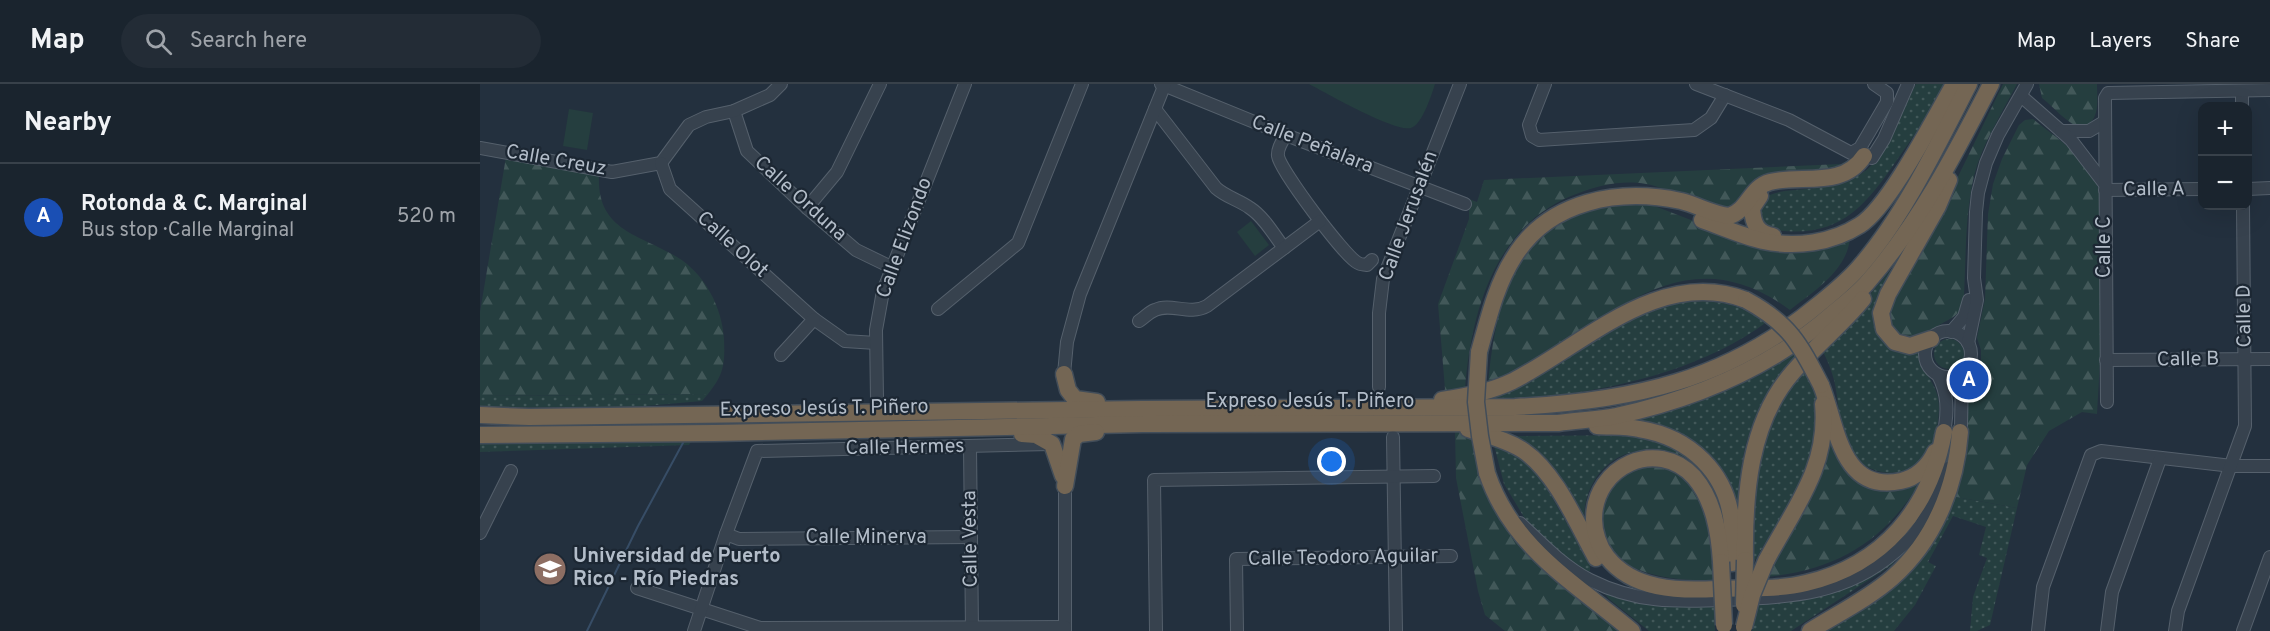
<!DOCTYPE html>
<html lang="en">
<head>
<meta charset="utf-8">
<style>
  body { margin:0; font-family:Overpass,sans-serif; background:#232c36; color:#f1f3f6 }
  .controls { position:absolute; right:18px; top:18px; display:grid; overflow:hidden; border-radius:12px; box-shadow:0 6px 24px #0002 }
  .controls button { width:54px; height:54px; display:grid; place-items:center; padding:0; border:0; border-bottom:2px solid #38414a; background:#1a242e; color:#f1f3f6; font:30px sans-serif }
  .you { position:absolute; left:852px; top:378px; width:21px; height:21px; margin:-15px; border:4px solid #fff; border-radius:50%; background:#1a73e8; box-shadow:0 0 0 9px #1a73e833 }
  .badge { display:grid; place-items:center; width:39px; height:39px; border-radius:50%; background:#1a73e8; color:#fff; font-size:20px; font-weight:700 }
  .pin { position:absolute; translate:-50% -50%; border:3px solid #fff; box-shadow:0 2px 6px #0006 }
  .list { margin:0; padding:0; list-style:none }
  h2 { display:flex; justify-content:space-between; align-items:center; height:78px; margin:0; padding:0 24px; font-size:26px }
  h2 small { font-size:20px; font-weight:400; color:#9fa4aa }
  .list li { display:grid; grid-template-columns:39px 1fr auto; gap:18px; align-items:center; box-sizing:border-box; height:108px; padding:0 24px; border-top:2px solid #38414a }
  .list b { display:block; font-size:22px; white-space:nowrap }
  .list p { margin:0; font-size:20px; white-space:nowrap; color:#9fa4aa }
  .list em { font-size:20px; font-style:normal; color:#9fa4aa }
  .icon { flex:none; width:33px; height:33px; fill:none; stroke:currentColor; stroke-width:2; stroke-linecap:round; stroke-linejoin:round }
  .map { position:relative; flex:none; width:1790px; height:547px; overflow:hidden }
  header { display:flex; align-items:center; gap:36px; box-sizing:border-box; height:84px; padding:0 30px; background:#1a242e; border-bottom:2px solid #38414a }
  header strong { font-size:28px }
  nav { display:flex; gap:33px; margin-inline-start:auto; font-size:21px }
  .search { width:420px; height:54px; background:#232c36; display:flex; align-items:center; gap:15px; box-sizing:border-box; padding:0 21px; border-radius:33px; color:#9fa4aa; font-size:22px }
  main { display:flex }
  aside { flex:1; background:#1a242e }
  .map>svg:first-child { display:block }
</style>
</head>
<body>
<header>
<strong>Map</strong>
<div class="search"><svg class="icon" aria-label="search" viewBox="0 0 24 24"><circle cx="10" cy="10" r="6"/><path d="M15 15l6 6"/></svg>Search here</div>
<nav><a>Map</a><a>Layers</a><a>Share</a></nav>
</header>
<main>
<aside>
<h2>Nearby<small></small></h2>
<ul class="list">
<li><span class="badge" style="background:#1a4fb4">A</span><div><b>Rotonda &amp; C. Marginal</b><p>Bus stop · Calle Marginal</p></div><em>520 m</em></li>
</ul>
</aside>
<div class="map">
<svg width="1790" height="547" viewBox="0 0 1790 547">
  <defs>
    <pattern id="grass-dots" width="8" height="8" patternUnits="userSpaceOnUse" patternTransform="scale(1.5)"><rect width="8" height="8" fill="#253e3f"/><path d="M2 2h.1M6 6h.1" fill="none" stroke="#425859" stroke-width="1.8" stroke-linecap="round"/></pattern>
    <pattern id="forest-firs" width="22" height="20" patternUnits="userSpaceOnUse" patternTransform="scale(1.5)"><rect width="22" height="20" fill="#253e3f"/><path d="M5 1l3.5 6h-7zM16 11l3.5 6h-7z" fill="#425859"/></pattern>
  </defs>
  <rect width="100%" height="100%" fill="#23303e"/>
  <g fill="url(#grass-dots)">
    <path d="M1436,0H1468C1452,25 1436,49 1419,73C1381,129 1355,158 1282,144L1278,119C1291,106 1308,107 1326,105C1346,103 1367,100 1384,88C1406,72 1423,25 1436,0Z"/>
    <path d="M1415,181L1439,266C1439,289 1460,298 1459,325C1458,348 1453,373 1431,384C1406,396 1376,384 1366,359C1358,339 1359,316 1354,296C1351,285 1347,275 1342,266Z"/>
    <path d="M1192,216C1232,217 1252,216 1288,237C1228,282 1151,301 1077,312C1055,315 1031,314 1008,315L1153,232Z"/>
    <circle cx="1469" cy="270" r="15"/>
    <path d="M1316,267L1321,273C1270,331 1261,352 1258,429L1254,431L1196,349L1178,340L1163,338L1161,334L1232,312L1280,291Z"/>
    <path d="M1325,281C1330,293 1336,306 1337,320C1345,376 1301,428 1276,475L1273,477L1270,468L1274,401L1289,333Z"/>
    <path d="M228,310L222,317L154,323L0,324V312Z"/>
    <path d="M1158,351L1176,354L1207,370L1238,407L1244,435L1184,369C1140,357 1104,391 1104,435L1036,354L1039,352Z"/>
    <path d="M212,356L209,361L0,368V359Z"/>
    <path d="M1014,361L1033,369L1049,380L1061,394L1110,480V487H1106L1087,475L1050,443L1024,400Z"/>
    <path d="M1471,412L1537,424L1510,541L1497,547H1490L1493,513L1507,474L1499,471L1506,443L1473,432L1448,478L1456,482L1435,521L1414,547H1337L1412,498Z"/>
    <path d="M1415,474L1413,480L1407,484L1311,547H1272L1278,517Z"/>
    <path d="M1128,508L1234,521L1235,547H1169L1129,515L1125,510Z"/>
  </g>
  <g fill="url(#forest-firs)">
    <path d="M1523,0H1537C1522,29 1502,60 1494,92C1485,131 1486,172 1484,212C1483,217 1483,222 1480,226C1476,233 1469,235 1461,240C1453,245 1442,254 1431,255C1412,257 1407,235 1411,221L1456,138Z"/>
    <path d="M1559,0H1617C1617,17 1621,35 1603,44C1588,41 1575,24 1562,14Z"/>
    <path d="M1553,35C1580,57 1607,72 1619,106L1621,259L1617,330L1602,328L1569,347L1547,381L1537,424L1471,412L1484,371L1490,302L1501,277V266L1497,254L1505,215L1508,130L1513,100L1522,75L1539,41L1545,36Z"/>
    <path d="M26,73L119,90C116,147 159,150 197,173C225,190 242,223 244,255C245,280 244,290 228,310L0,312V228Z"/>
    <path d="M1372,74L1361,85L1302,92L1257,123C1232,132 1192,104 1166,100C1142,96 1120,101 1099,109C1016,138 991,226 985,306L962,310L965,305L958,220L989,135V115L997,118L1004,96L1361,80Z"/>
    <path d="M1127,117L1172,121L1268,158L1370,153C1368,186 1334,207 1310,226C1214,155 1146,220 1065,270C1047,282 1027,291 1008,301C1013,246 1023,186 1066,148C1070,144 1075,139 1080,136C1094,128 1112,123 1127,117Z"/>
    <path d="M975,347H989L996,378L1011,415L1144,547H1025L1005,531L998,507L976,394Z"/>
    <path d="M1351,353L1380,391H1444C1409,455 1358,486 1286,493Z"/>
    <path d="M1163,380C1173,381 1191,381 1200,386C1229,405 1232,465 1233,496C1196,498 1123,490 1120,441C1118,427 1127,410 1131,396Z"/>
  </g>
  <g fill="#253e3f">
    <path d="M829,0H955C952,10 942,41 931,44C914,48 846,9 829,0Z"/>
    <path d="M89,25L113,29L107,66L83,62Z"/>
    <path d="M771,137L789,161L775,172L757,148Z"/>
  </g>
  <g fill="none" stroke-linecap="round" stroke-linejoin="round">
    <path stroke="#374d66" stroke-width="2" d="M107,547L158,442L204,357"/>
    <g stroke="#55606c" stroke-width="14">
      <g id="minor">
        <path d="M681,0L806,51L985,120"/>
        <path d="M1065,0L1049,41L1052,52L1059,56L1214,46L1231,34L1245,11"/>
        <path d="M1216,0L1309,36L1371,69L1380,64L1407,18V9L1394,0"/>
        <path d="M1762,7V22"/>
        <path d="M1541,12L1581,47H1609L1624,38"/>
        <path d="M675,25L736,104C746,113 759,116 770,124C784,133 794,151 804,164"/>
        <path d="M254,27L267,67L327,124L376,166L411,183"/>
        <path d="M1581,47L1591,56L1624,99"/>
        <path d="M806,51C802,57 797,65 798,72C800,86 865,173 878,179C881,181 884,180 887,181L892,176"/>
        <path d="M0,64L132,88L181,79L209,41L226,33L254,27L290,11L301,0"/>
        <path d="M1392,74L1404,55L1428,0"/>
        <path d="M181,79L190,105L334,235L365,257L396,259"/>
        <path d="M1768,105L1790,104"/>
        <path d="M1625,106L1722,105"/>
        <path d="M327,124L357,88L400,0"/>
        <path d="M458,225L538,159L602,0"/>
        <path d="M659,237C664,234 669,228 675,226C691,218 709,232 727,222L840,137"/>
        <circle cx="1468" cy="270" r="23"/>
        <path d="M1471,248L1484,233L1489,216"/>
        <path d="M1488,259L1497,216L1494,194L1496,128L1498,109L1506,79L1518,51L1547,0"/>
        <path d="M301,271L334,235"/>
        <path d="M1626,276L1790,275"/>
        <path d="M584,290L587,258L600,210L685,0"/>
        <path d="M1458,291C1468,310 1468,327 1464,348"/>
        <path d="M899,303V229L903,195L980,0"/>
        <path d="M397,315L396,246L403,207L485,0"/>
        <path d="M1627,318L1625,14L1628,9L1790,6"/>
        <path d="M913,353L916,547"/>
        <path d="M1478,354L1481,343L1482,289"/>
        <path d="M490,362L492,547"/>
        <path d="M585,402V547"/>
        <path d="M1040,439C1062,460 1083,482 1110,496C1156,519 1195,518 1244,516C1308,513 1364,512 1415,468C1421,462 1430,456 1435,449C1449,430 1459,406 1468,384"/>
        <path d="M0,449L31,387"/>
        <path d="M246,450L259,455L491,453"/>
        <path d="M157,504L280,544L585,543"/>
        <path d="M214,547L246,450L277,367L571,360"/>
        <path d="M676,547L674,396L954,392"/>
        <path d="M757,547L756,475L971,472"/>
        <path d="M1558,547L1563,503L1611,371L1621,367L1752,382H1790"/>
        <path d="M1627,547L1632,508L1680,375"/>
        <path d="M1695,547L1698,527L1765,342L1763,122"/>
        <path d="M1763,547L1790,473"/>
      </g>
    </g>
    <g stroke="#424d59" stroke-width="19">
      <g id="highway">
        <path d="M1280,112L1272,124C1273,140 1277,149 1293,152"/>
        <path d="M1222,136C1242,143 1262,152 1283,157C1316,164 1352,159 1380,141C1409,123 1455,33 1474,0"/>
        <path d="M1451,255L1430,262L1415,258L1404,245L1401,229L1408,210L1458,122L1469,96"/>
        <path d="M999,268C1008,236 1016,201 1034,173C1069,116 1139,104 1201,117C1217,121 1232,130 1249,132C1268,127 1270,103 1290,98C1321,90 1363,105 1384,72"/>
        <path d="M584,290L588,306L595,315L617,318"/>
        <path d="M1341,301C1357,340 1360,410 1421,397C1436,394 1449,382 1455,368"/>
        <path d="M962,316C987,312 1010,308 1033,297C1105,260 1179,183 1266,216"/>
        <path d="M0,331L49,333L662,325L1035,323C1152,317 1247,297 1339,220C1354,208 1370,195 1382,180C1425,130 1459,58 1489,0"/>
        <path d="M1117,342C1131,343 1146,342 1159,345C1210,353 1248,389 1252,441C1253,454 1252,466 1252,479"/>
        <path d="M988,345C1006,351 1028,356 1044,367C1076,389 1097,440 1116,474"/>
        <path d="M542,350L556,351L572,360L583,392"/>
        <path d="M0,351L235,349L663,340L1078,339C1097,336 1117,336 1136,332C1216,315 1291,283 1352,230C1363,221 1376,211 1386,200C1438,141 1475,70 1511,0"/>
        <path d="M1007,389C1032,464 1095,499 1152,547"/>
        <path d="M585,402L593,355L599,350L616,348"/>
        <path d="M1265,476C1264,412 1269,338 1313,288C1335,262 1362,241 1383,215"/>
        <path d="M1286,477C1314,424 1349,383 1343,320"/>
        <path d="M1241,478C1239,449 1234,416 1214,393C1177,353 1114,382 1114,435C1114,448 1119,463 1127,473C1153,506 1198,507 1236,505C1265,504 1298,506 1326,499C1404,481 1450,424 1464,348"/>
        <path d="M1330,547C1357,530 1388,515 1412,494C1454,457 1476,403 1480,348"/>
      </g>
    </g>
    <use href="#minor" stroke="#37424e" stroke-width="12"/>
    <use href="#highway" stroke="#746654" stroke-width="16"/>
    <g stroke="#424d59" stroke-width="19" stroke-linecap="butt">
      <g id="highway-bridge">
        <path d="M1266,216C1309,239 1320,260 1341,301"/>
        <path d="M999,268L996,318L1000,352L1007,389"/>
        <path d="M1241,478L1244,541"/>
        <path d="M1264,521L1265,476"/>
        <path d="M1264,543L1272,511L1286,477"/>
      </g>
    </g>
    <use href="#highway-bridge" stroke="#746654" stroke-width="16"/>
  </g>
  <defs>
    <g id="university-disc" transform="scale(1.725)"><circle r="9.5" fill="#8d6e63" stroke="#1c2733"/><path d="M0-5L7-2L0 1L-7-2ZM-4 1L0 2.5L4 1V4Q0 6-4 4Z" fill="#fff"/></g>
  </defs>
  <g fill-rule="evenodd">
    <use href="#university-disc" x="70" y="485"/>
  </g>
  <g text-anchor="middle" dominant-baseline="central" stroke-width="4.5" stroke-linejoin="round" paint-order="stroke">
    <g font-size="20" fill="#b3bdc9" stroke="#1c2733">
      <text transform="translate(832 61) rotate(21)">Calle Peñalara</text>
      <text transform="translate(76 77) rotate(10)">Calle Creuz</text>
      <text transform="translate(1674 106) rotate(-1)">Calle A</text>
      <text transform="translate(320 115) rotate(42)">Calle Orduna</text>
      <text transform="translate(929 132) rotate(-70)">Calle Jerusalén</text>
      <text transform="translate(425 154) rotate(-70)">Calle Elizondo</text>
      <text transform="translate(252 161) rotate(42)">Calle Olot</text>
      <text transform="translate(1625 163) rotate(-90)">Calle C</text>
      <text transform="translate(1765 232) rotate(-91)">Calle D</text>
      <text transform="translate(1708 276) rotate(-1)">Calle B</text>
      <text x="830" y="318">Expreso Jesús T. Piñero</text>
      <text transform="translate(344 325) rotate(-1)">Expreso Jesús T. Piñero</text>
      <text transform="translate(425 364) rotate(-1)">Calle Hermes</text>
      <text x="386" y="454">Calle Minerva</text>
      <text transform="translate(491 455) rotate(-91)">Calle Vesta</text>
      <text transform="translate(863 474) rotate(-1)">Calle Teodoro Aguilar</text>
    </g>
    <g font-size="20" font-weight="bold" fill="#b3bdc9" stroke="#1c2733" text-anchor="start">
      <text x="93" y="473">Universidad de Puerto<tspan x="93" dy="23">Rico - Río Piedras</tspan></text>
    </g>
  </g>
</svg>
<div class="controls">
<button>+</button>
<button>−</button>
</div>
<div class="you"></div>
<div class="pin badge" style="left:1489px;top:296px;background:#1a4fb4">A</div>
</div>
</main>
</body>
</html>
